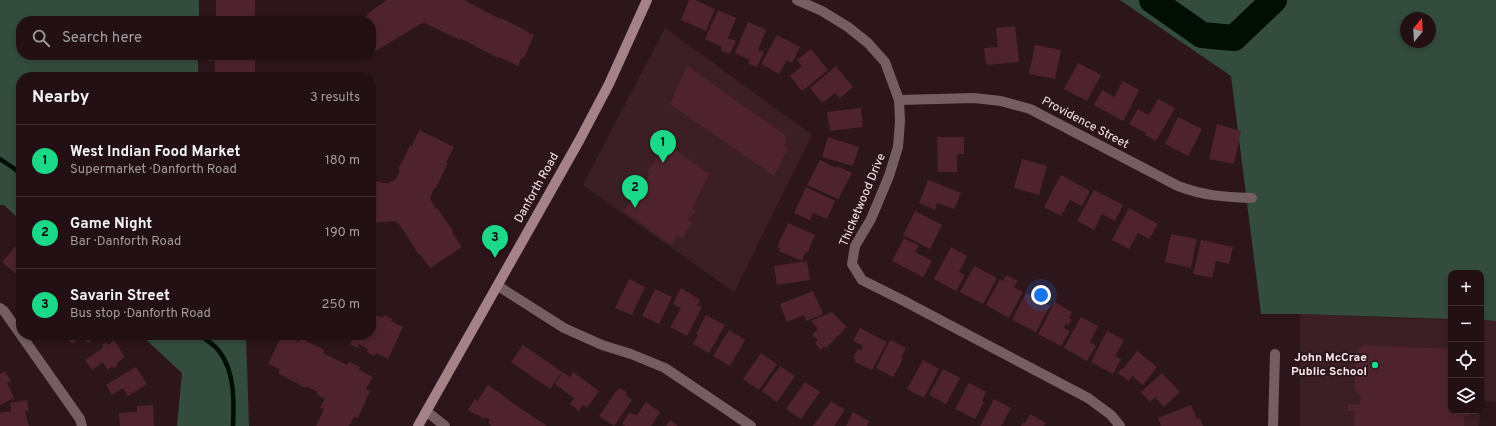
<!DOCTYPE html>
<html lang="en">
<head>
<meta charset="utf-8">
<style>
  body { margin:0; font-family:Overpass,sans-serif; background:#2e1e22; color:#f1f3f6 }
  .controls { position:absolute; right:12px; bottom:12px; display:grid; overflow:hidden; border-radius:8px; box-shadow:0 2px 6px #0003 }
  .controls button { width:36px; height:36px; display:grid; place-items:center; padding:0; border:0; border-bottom:1px solid #3f3034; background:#221014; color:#f1f3f6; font:20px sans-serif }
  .compass { position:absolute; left:1400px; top:12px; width:36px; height:36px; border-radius:50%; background:#221014; box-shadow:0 2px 6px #0003; rotate:18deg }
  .you { position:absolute; left:1041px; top:295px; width:14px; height:14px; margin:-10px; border:3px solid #fff; border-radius:50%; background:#1a73e8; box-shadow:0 0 0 6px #1a73e833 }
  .badge { display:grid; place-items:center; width:26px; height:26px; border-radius:50%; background:#1bd988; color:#111; font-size:13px; font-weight:700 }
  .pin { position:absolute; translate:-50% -33px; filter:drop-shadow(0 1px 2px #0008) }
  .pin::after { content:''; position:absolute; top:21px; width:14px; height:12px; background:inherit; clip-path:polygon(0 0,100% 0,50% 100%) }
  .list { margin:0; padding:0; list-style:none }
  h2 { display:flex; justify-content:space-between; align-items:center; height:52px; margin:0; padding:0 16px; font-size:17px }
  h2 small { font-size:13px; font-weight:400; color:#a29da0 }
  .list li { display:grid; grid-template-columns:26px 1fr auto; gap:12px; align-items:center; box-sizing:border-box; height:72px; padding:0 16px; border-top:1px solid #3f3034 }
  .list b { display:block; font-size:15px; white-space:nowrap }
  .list p { margin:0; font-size:13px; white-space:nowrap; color:#a29da0 }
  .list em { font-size:13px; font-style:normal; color:#a29da0 }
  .icon { flex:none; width:22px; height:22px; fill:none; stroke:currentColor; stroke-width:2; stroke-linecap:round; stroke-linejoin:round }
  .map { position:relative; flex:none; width:1496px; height:426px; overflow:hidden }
  .search { position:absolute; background:#221014; box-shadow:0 2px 6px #0003; left:16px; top:16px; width:360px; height:44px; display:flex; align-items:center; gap:10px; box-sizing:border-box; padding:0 14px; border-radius:16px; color:#a29da0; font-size:15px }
  .panel { position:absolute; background:#221014; box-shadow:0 2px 6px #0003; left:16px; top:72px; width:360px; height:268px; border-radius:16px }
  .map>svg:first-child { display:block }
</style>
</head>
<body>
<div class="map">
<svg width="1496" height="426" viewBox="0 0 1496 426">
  <rect width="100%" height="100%" fill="#2d161b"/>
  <g fill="#3c1f25">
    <path d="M665,28L812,135L734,292L583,185Z"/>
    <path d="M1300,314L1451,320V411H1480L1479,426H1300Z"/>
    <path d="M1481,321H1496V402L1481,401Z"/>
  </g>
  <g fill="#344c3d" fill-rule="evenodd">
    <path d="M0,0H199V21H21V55H198V77H21V221L4,205H0Z"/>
    <path d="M1120,0H1496V321L1481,320V273H1451V319L1300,314H1261L1231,76ZM1406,18H1430V42H1406Z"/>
    <path d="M141,335H246L249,426H177L182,373Z"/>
  </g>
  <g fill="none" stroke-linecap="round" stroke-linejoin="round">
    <g stroke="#000e04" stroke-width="4.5">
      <path d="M0,159L15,169L21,175"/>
      <path d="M200,335C206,340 215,345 219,351C235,371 234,402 233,426"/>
    </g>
    <path stroke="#000e04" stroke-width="26" d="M1152,0L1202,35L1234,38L1274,0"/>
  </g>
  <g fill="#4e232e">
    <rect x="216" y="0" width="39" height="21"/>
    <path d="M387,0H464L500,19L501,18L527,31V32L534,35L524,58L522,57L518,66L499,57L498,58L460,38V40L424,23L420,24L374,52L371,47V21H358L368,15L367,14Z"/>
    <path d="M689,0H695L715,9L706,31L681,20Z"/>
    <path d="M718,10L736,18L728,38L736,41L730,54L720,50L722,47L705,39Z"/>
    <path d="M748,22L766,30L758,50L764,52L757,67L748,64L750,60L735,53Z"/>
    <path d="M1015,26L1019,62L986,65L984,48L998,47L996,28Z"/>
    <path d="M777,35L800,47L792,63L787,60L779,74L761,64Z"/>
    <path d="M1035,45L1061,50L1055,79L1029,74Z"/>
    <path d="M811,49L828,70L802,91L790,76L802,66L797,60Z"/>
    <path d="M208,55H264V57H255V77H215V61H208Z"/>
    <path d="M1078,63L1101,75L1087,101L1064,89Z"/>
    <path d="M687,66L785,135L786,142L784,146L788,148L774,176L670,104Z"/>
    <path d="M836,66L853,87L840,98L835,93L822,103L810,88Z"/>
    <path d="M1123,81L1139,90L1123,121L1094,105L1102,90L1114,97Z"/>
    <path d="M1158,99L1175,108L1156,141L1145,135L1146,133L1129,124L1138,109L1149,115Z"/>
    <path d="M861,108L863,127L830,131L827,112Z"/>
    <path d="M1178,117L1202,129L1188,156L1165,144Z"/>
    <path d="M1217,124L1241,131L1234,164L1209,159Z"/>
    <path d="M419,130L454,147L446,163H448L436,188H434L430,198L432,202L436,209L437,208L453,231L452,232L462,247L430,268L420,254L419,255L399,224L394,221L371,223V182H382V183H388L396,179L400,171L398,170L410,145L412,146Z"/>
    <path d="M828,137L859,147L853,166L822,157Z"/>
    <path d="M937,137H964V154H957V172H938Z"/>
    <path d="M667,144L709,174L692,209L695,211L688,220L692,223L682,239L677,235L671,245L624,211L650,174L647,172Z"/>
    <path d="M1022,159L1047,166L1039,195L1014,188Z"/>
    <path d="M820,160L836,168L837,166L852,173L838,199L807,185Z"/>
    <path d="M1061,175L1090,191L1082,206L1070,200L1061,216L1044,207Z"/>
    <path d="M928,180L961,193L954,209L937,203L935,210L919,203Z"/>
    <path d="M806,187L835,201L827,219L813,213L810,220L794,213Z"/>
    <path d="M1094,190L1123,205L1115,221L1102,214L1094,230L1077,221Z"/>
    <path d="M1129,208L1158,224L1149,239L1138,233L1129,249L1112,240Z"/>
    <path d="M915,211L942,225L930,249L903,235Z"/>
    <path d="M788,223L815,235L808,252L806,251L802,261L779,251L780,248L777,247Z"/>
    <path d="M1171,234L1197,239L1191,268L1165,262Z"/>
    <path d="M904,238L919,246L915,252L932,261L923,277L892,261Z"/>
    <path d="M1201,240L1233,247L1229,264L1216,261L1212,278L1193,274Z"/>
    <path d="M16,246L21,251V280L19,278L20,277L2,262Z"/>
    <path d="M951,247L967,256L959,272L965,275L956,291L934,279Z"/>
    <path d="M807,261L810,280L777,285L774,266Z"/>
    <path d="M974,266L997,278L983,304L960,292Z"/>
    <path d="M1006,275L1018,281L1014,287L1023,292L1009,318L986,305L1000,279L1003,281Z"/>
    <path d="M629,279L645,287L632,315L615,308Z"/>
    <path d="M681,288L700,300L697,305L702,307L687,336L670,327L681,308L673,304Z"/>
    <path d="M655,289L672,297L659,324L642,316Z"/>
    <path d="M813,291L823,314L806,321L804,315L787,322L780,304Z"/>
    <path d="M1026,293L1050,306L1036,332L1012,320Z"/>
    <path d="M1055,302L1072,312L1069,318L1072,319L1069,325L1066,323L1064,328L1070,331L1061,346L1038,334Z"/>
    <path d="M371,309L375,311L374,314L383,318L384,315L392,319L391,321L403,327L388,359L376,353L374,356L367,352L368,349L359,344L358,348L350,344L352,341L339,335H371Z"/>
    <path d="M832,312L847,327L826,348L824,346L821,350L815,344L818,340L812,335L818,329L811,321Z"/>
    <path d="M706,315L725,325L709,353L693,344L698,335L696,334Z"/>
    <path d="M1081,317L1098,326L1090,342L1096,346L1087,361L1064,348Z"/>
    <path d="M860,328L887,342L872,370L855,362L856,360L853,358L858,349L861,351L863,346L853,341Z"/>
    <path d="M729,330L745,340L730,366L713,356Z"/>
    <path d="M1107,331L1124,340L1115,356L1121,359L1113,374L1091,362Z"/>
    <path d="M65,335H99L88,343L83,336L72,344Z"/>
    <path d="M282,335H286L299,342L301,338L324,350L323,353L347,365L349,362L360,367L359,370L373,377L366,389L370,391L358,418L354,417L349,426H316L324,409L320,408L325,399L316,394L318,392L306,386L305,388L278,373L280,369L268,364Z"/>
    <path d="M114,340L125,357L117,363L118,365L114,368L112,366L108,370L103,362L92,370L85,360L103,348L102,345L106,342L108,345Z"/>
    <path d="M890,340L906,348L901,357L903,359L893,377L876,368Z"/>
    <path d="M523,345L562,372L550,389L511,362Z"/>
    <path d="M1363,345L1451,349V411H1471V416H1464V426H1354V411H1348V404L1360,405L1361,396L1355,389L1356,351Z"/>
    <path d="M1137,351L1157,367L1143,385L1132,376L1129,381L1118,373L1122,368L1123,369Z"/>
    <path d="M761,353L777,364L759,390L743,379Z"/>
    <path d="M923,360L939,369L924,398L907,389Z"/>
    <path d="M780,366L795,376L777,402L762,391Z"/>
    <path d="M136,367L147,384L128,396L123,388L112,395L106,385Z"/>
    <path d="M943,369L960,378L946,404L929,395Z"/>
    <path d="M5,371L11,381L7,383L14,398L0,405V374Z"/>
    <path d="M563,372L570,377L573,372L599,391L587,408L583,405L579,411L570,404L574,398L555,384Z"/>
    <path d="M1162,373L1180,392L1164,407L1155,397L1150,402L1141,392Z"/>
    <path d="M805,382L820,392L801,419L786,409Z"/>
    <path d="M969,383L986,392L982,401L984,402L975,419L955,409Z"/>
    <path d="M488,385L520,408L547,426H492L488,423L490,420L485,417L484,419L477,414L476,415L468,410L475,399L479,402L478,400Z"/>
    <path d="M620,388L627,393L625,395L632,400L614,426L599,416L617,390L618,391Z"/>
    <path d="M994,399L1011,408L1001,426H980Z"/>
    <path d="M27,400L29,411H25L29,426H0V413L11,411L10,403Z"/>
    <path d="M831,401L845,410L834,426H813Z"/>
    <path d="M646,402L660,412L651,426H625L622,424L629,413L637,415Z"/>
    <path d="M153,405L154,426H120L119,413L137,412V406Z"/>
    <path d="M1191,405L1197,419L1200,418L1203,426H1161L1158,418Z"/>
    <path d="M853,412L869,421L867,426H846Z"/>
    <path d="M1030,414L1046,423L1044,426H1021L1023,422L1025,423Z"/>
    <path d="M670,420L678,426H666Z"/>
  </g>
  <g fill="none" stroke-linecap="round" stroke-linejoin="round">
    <g stroke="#745e62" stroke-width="10">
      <path d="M797,0L822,11L848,27L868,43L885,62L899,100L900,121L898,147L889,176L871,219L855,246L852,264L862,280L904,301L1088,398L1111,415L1120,426"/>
      <path d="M899,100L974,98L1001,101L1030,109L1178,186C1204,196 1225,197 1252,198"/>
      <path d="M498,286L564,328L602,345L631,354L665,368L751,426"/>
      <path d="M0,308L4,311L80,419L82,426"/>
      <path d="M426,411L445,426"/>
      <path d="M1273,426L1275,354"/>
    </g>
    <path stroke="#a58288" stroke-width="10" d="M418,426L579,141L609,84L647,0"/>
  </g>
  <circle fill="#1bd988" stroke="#2d161b" stroke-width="1.5" cx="1375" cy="365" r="4"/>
  <g text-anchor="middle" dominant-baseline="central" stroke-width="4" stroke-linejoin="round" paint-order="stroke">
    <g font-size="12" fill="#f8e7ea" stroke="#2d161b">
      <text transform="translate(1085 123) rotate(28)">Providence Street</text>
      <text transform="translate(537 188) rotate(-61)">Danforth Road</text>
      <text transform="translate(863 200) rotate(-67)">Thicketwood Drive</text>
    </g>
    <g font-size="12" font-weight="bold" fill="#f8e7ea" stroke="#2d161b" text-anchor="end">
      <text x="1367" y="358">John McCrae<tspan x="1367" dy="14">Public School</tspan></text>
    </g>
  </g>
</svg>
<div class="controls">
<button>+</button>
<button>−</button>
<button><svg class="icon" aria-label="locate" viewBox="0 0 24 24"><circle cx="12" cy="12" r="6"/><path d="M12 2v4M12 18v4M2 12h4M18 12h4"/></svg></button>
<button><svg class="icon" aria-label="layers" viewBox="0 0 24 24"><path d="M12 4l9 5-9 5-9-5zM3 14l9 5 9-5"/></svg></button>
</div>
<svg class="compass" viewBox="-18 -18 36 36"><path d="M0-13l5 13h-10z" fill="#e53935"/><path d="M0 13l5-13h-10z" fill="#a29da0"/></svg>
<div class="you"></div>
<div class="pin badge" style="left:663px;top:163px">1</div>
<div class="pin badge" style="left:635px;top:208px">2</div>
<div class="pin badge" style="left:495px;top:258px">3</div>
<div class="search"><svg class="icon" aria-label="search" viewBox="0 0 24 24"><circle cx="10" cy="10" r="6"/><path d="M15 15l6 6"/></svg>Search here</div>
<section class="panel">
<h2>Nearby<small>3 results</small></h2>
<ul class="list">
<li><span class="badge">1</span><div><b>West Indian Food Market</b><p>Supermarket · Danforth Road</p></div><em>180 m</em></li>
<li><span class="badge">2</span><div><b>Game Night</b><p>Bar · Danforth Road</p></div><em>190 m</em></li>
<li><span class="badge">3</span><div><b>Savarin Street</b><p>Bus stop · Danforth Road</p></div><em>250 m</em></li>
</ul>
</section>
</div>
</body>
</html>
